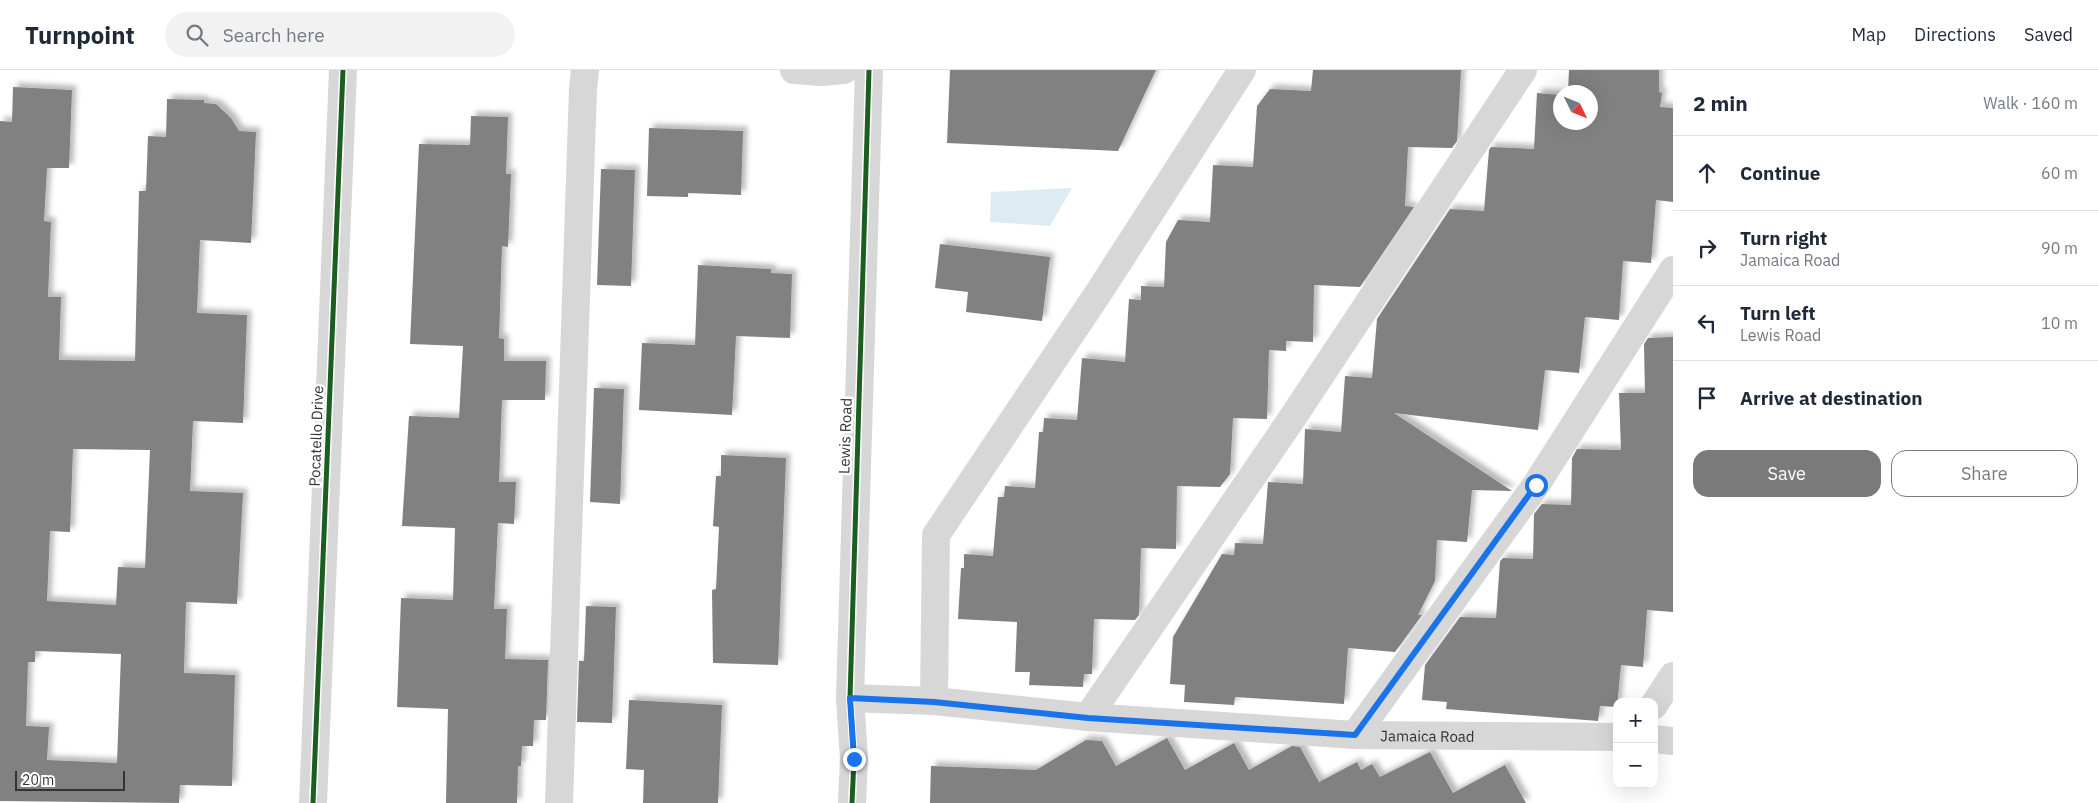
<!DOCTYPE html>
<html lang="en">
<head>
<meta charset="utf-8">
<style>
  body { margin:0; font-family:"IBM Plex Sans",sans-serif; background:#f2f2f3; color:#1f2937 }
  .controls { position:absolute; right:15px; bottom:15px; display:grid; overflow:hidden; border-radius:10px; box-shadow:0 5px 20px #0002 }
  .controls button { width:45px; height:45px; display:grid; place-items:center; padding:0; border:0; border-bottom:1px solid #e0e1e3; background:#fff; color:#1f2937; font:25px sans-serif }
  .compass { position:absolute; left:1553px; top:15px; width:45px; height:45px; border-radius:50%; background:#fff; box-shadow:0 5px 20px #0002; rotate:133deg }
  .scale { position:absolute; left:15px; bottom:12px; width:110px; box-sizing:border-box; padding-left:5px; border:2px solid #333; border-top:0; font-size:14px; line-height:18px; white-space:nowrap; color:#333; -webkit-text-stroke:4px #fff; paint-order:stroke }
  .stop { position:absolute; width:15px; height:15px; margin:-11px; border:4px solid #1a73e8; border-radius:50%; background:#fff }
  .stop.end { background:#1a73e8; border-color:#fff; box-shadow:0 1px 5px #0008 }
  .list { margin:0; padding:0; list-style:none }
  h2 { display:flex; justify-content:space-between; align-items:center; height:65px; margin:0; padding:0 20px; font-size:21px }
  h2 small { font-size:16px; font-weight:400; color:#747a83 }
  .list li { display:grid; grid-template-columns:32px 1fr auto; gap:15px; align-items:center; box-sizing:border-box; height:75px; padding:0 20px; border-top:1px solid #e0e1e3 }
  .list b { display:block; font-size:19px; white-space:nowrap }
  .list p { margin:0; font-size:16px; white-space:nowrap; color:#747a83 }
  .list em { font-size:16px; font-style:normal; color:#747a83 }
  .actions { display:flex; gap:10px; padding:15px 20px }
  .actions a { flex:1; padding:11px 0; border:1px solid #7a7a7a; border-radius:15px; text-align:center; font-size:18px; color:#7a7a7a }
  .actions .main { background:#7a7a7a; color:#fff }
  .icon { flex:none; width:28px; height:28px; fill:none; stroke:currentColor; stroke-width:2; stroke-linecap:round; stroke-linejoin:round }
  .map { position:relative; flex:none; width:1673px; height:733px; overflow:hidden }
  header { display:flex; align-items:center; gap:30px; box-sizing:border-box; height:70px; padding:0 25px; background:#fff; border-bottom:1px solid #e0e1e3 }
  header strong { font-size:24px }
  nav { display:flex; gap:28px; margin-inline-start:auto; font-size:18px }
  .search { width:350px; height:45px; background:#f2f2f3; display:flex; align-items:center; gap:12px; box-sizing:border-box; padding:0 18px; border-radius:28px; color:#747a83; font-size:19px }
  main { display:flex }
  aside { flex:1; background:#fff }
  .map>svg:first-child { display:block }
</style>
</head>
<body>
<header>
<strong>Turnpoint</strong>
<div class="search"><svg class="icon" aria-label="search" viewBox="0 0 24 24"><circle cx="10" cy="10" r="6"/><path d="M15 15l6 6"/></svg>Search here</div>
<nav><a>Map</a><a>Directions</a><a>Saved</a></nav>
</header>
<main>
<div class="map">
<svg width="1673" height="733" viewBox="0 0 1673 733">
  <defs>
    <filter id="shadow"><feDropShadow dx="4.5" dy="-4.5" stdDeviation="2.5" flood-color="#0004"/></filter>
  </defs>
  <rect width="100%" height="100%" fill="#fff"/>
  <path fill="#ddebf3" d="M1072,118L1050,156L990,152L991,122Z"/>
  <g fill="#818181" fill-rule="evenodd" filter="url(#shadow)">
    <path d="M950,0H1156L1118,81L947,73Z"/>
    <path d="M1313,0H1461L1457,71L1452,78L1408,77L1405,136L1414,137L1360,217L1314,215L1313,272L1286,271V281L1269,280L1267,349L1233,348L1230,404L1220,417L1177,416L1176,479L1141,478L1139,545L1135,550L1094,549L1092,604H1084L1083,617L1029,615L1030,602H1015L1017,552L958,549L961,498H964V484L993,486L998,427H1004L1005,416L1035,418L1039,362H1043L1044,348L1077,350L1082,288L1125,292L1129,229L1141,230V216L1164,217L1166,172L1178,150L1210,152L1213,95L1253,97L1257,36L1270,19L1311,21Z"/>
    <path d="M1569,0H1659V22L1662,23L1660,37L1673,38V132L1656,130L1651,193L1623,191L1619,250L1585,247L1579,303L1545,300L1538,360L1394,343L1512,421L1472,420L1467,472L1437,470L1435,511L1418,545H1422L1395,582L1348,578L1344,634L1235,627L1234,635L1184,632L1185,615L1170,614L1173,567L1222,484L1234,485L1235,473L1263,474L1268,412L1303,414L1305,359L1341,362L1345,306L1372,308L1377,249L1450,139L1484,141L1489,80L1491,77L1534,79L1537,23L1560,25V52H1590V22H1568Z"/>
    <path d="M13,17L72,20L69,98H47L44,151L51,152L48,227H61L59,290L135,291L139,121H146L148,66L166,67L167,29L204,30V33L216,34L231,48L239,61L256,62L251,173L200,170L197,243L247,245L243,353L193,351L190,421L243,423L237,534L186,532L184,603L235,605L232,716L180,715L179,733L0,731V51L12,52ZM73,379L150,380L145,498L118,497L116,535L47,531L50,461L70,462ZM35,581L121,584L117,693L47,690L49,657L26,656L28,592H35Z"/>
    <path d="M471,46L508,47L506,104H511L508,177L502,176L499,268L504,269V291H546L545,330H502L499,412H516L514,454L498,453L494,539H507L505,589L548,590L546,650H534L533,676H522L521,696H518L517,733H446L448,639L397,637L401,528L453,530L455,458L402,456L409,346L459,348L463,276L410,274L419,74L470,75Z"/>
    <path d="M649,58L743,61L741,125L688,123V127L647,126Z"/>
    <path d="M601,99L635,100L631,216L597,215Z"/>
    <path d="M940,174L1050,187L1042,251L966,242L968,222L935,218Z"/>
    <path d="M698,195L771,199V203L792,204L790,268L736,266L732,345L639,340L642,273L695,275Z"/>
    <path d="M1673,267V542L1647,540L1643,597L1621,595L1617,637L1600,636L1598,651L1446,639L1447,632L1422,630L1425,595L1460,547L1496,548L1500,491L1503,488L1533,489L1534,444L1542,434L1571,435L1572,388L1577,379L1621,380L1619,323H1645L1644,274L1648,268Z"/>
    <path d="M594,318L624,319L620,434L590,432Z"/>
    <path d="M721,385L786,388L778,595L713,593L712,520L716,519L719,457L713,456L716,406H721Z"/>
    <path d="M586,536L616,537L612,653L577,652L579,591H584Z"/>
    <path d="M629,630L722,635L718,733H643L644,700L626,699Z"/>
    <path d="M1167,668L1185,700L1234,673L1249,700L1292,676L1300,677L1319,712L1357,692L1361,700L1372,694L1380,707L1430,682L1453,723L1505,695L1526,733H930L931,696L1036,700L1086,670L1102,671L1116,696Z"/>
  </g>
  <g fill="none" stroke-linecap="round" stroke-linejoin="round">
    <g stroke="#d7d7d7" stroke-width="28">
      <path d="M794,0L822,2L844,0"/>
      <path id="s1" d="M850,628L934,631L1088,647L1355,665L1617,667"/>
      <path d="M934,631L936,465L1099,222L1242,0"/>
      <path d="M1654,635L1673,606"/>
      <path d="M1088,647L1293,347L1523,0"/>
      <path d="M1355,665L1536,415L1673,200"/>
      <path d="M1654,669L1673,671"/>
      <path d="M313,733L343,0"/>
      <path d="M559,733L583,19L585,0"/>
      <path d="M852,733L854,689L850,628L869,0"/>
    </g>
    <g stroke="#fff" stroke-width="8">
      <g id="cycleway">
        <path d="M313,733L343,0"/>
        <path d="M852,733L854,689L850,628L869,0"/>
      </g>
    </g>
    <use href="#cycleway" stroke="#1b5e20" stroke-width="5"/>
  </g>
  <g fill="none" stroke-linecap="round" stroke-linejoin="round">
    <path stroke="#1a73e8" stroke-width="6" d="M854,689L850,628L934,632L1088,648L1355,665L1536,415"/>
  </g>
  <g text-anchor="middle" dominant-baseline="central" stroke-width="5" stroke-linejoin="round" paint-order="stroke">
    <g font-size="15" fill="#333" stroke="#fff">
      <text transform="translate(316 366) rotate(-88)">Pocatello Drive</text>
      <text transform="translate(845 366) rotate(-88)">Lewis Road</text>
      <text stroke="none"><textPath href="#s1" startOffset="579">Jamaica Road</textPath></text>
    </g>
  </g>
</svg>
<div class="controls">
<button>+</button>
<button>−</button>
</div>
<svg class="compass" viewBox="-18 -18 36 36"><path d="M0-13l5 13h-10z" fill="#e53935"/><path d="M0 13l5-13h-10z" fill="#747a83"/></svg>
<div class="scale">20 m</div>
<div class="stop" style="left:1536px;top:415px"></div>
<div class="stop end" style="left:854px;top:689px"></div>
</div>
<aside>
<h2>2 min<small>Walk · 160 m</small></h2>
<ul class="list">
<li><svg class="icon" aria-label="ahead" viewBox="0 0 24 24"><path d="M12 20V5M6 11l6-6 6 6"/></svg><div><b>Continue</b></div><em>60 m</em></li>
<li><svg class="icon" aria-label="right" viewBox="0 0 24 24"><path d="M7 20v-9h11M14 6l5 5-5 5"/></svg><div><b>Turn right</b><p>Jamaica Road</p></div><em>90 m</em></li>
<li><svg class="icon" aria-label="left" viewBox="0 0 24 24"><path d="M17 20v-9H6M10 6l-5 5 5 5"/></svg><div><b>Turn left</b><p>Lewis Road</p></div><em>10 m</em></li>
<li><svg class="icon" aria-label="arrive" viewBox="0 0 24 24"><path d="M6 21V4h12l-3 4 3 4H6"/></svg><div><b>Arrive at destination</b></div></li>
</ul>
<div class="actions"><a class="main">Save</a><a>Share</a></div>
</aside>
</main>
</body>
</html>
